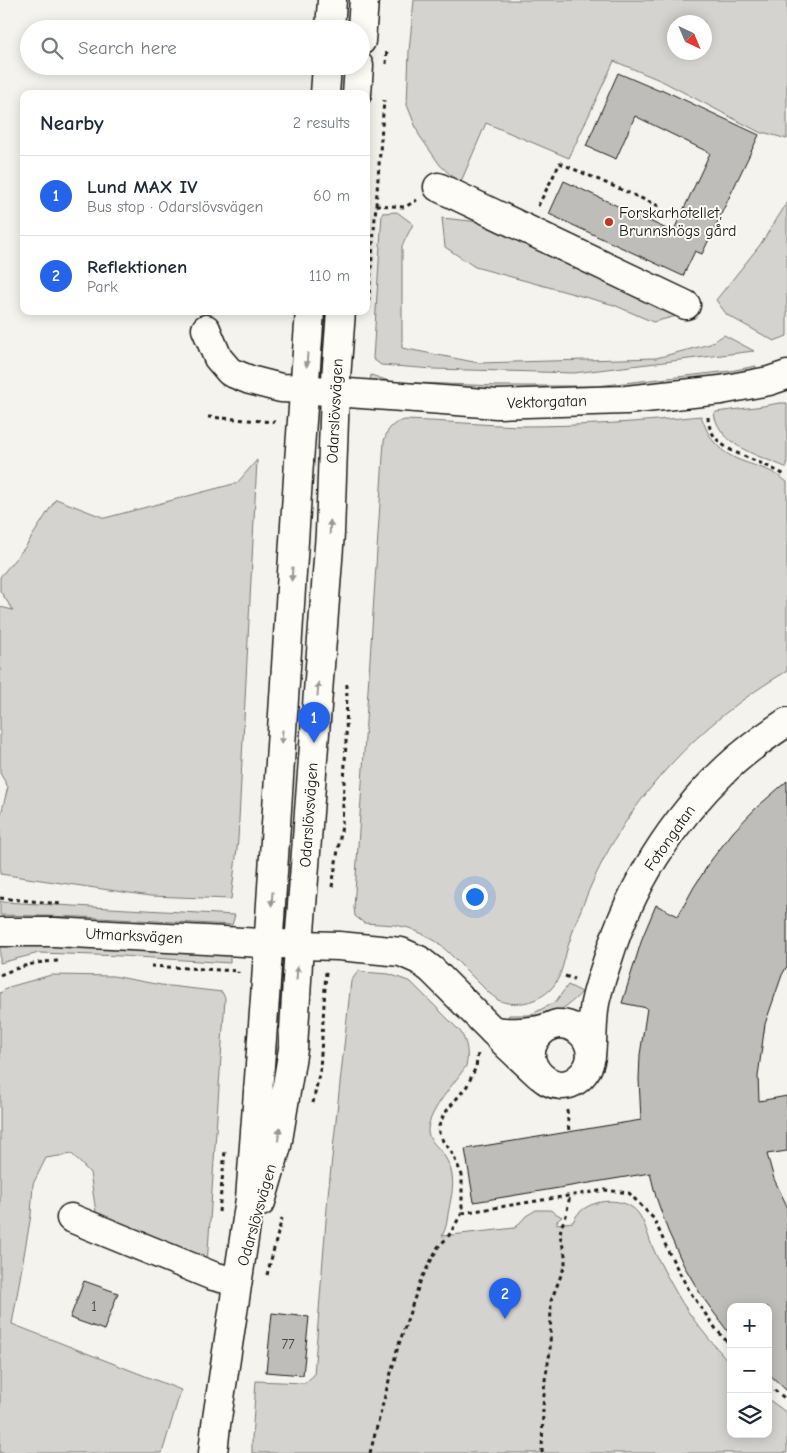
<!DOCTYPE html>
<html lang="en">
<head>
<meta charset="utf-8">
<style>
  body { margin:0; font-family:"Comic Neue",sans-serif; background:#f2f2f3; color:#1f2937 }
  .controls { position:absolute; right:15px; bottom:15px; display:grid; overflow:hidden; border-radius:10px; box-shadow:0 2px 12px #0003 }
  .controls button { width:45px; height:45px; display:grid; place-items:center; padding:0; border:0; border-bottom:1px solid #e0e1e3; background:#fff; color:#1f2937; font:25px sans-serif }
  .compass { position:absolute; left:667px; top:15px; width:45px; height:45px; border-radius:50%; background:#fff; box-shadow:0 2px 12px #0003; rotate:136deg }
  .you { position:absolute; left:474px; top:896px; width:18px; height:18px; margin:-12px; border:4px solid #fff; border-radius:50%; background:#1a73e8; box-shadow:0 0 0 8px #1a73e833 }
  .badge { display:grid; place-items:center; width:32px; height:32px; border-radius:50%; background:#2563eb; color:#fff; font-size:16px; font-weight:700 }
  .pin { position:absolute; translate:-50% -41px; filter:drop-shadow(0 1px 2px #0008) }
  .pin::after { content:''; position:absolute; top:26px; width:18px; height:15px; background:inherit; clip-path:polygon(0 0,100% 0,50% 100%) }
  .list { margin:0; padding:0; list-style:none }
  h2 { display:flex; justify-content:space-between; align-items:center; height:65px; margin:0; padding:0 20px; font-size:21px }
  h2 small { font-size:16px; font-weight:400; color:#747a83 }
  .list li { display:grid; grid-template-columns:32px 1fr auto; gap:15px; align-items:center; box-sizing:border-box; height:80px; padding:0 20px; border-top:1px solid #e0e1e3 }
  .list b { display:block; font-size:19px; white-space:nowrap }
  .list p { margin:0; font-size:16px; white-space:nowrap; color:#747a83 }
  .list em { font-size:16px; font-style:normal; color:#747a83 }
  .icon { flex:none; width:28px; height:28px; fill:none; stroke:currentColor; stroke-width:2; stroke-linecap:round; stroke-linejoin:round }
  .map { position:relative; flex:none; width:787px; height:1453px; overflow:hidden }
  .search { position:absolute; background:#fff; box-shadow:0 2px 12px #0003; left:20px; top:20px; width:350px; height:55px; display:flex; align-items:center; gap:12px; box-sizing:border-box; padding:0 18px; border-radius:28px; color:#747a83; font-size:19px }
  .panel { position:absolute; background:#fff; box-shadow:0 2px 12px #0003; left:20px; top:90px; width:350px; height:225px; border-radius:10px }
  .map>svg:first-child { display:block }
</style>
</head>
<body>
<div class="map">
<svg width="787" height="1453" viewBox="0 0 787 1453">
  <rect width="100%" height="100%" fill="#f4f3ee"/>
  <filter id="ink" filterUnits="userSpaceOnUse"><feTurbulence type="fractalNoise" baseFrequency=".02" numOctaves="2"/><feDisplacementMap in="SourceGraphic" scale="10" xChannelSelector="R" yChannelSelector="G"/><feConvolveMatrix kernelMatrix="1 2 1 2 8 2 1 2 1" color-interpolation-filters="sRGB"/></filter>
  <g filter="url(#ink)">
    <g fill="#d4d3cf" stroke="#787876" fill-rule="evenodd">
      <path d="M414,0H787V139L766,133H761L662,81L614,61L569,158L486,123L460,184L440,165L419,135L407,105L409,51ZM674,22H704V52H674Z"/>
      <path d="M787,203V336L774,341L727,315L716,300L760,245Z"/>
      <path d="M397,212L413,224L402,246V348L479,363L656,358L710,344L724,335L754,351L574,373L433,369L381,365L373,359L382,213Z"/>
      <path d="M442,218L480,222L685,314L653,322L614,305L475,267L445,247Z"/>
      <path d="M756,366L753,373L653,390L497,394L370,381L371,375L392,382L498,386H597L730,371Z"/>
      <path d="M779,403H787V467H785C758,455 721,447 714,414L716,412L763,406Z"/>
      <path d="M701,416C705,426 708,435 715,443C731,462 754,463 774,473C778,475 783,479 787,482V671C701,721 628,798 589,890C582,907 575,923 570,940C564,956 563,977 551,989C538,1002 515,1008 498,1000C495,998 492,995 489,993L449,953L437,942L425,935L409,928L395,925L364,923L355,916L354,908L384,441C388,428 392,423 405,420C444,421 483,425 522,426C582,426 642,422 701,416Z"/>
      <path d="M257,460L238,840L231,899L150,896L0,874V818L8,787L0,773V607L13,610L0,591V577L26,546L56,499L105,518L237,483Z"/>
      <path d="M0,901L3,902L235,915L232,925L80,917L0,915Z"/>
      <path d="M0,942L230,955V963L122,956L39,953L0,963Z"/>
      <path d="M359,970L362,972L389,974L411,982L460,1031C467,1042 469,1054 466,1066C455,1083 430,1109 428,1129C427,1140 438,1146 443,1154C458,1175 452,1192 448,1214C447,1222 446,1229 442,1236L515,1228L526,1216L536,1210H550L562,1217L557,1221V1224L573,1222C581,1201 616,1195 633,1208C644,1216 647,1234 652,1246C659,1262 668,1278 677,1294C692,1320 711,1342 731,1364V1434H768V1399L787,1413V1453H252V1438L256,1381L305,1383L314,1375L328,1195L351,981Z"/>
      <path d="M51,975L113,976L161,985L222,992L225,998L207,1265L96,1212L90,1173L72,1154L46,1158L33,1184L31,1215L12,1324L181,1390L162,1453H0V993L9,987Z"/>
      <path d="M568,985L582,992C563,1013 536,1025 508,1018L509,1015H529L540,1010L556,1001Z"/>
    </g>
    <g fill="#bebdba" stroke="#1c1c1c">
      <path d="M618,73L660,91L661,89L759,135L702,254L695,251L683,276L549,214L564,181L673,232L710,153L635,116L616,159L586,146Z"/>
      <path d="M787,781V966L782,975L765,1024L758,1076L759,1101L787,1096V1151L767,1154L774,1179L787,1206V1391L768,1373V1307H731V1336L701,1295L683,1264L668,1231L656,1197L650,1173L474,1202L465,1149L641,1120L639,1079L640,1055L647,1008L622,1003L643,936L656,905L678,916L694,887L712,859L733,832L756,808Z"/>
      <path d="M84,1281L118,1293L104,1330L70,1318Z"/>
      <path d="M272,1313L309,1317L303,1375L266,1372Z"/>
    </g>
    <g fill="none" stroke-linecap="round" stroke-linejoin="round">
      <g stroke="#1c1c1c" stroke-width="31">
        <g id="minor">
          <path d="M438,187L686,305"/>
          <path d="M206,329L218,358L230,372L250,380L281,388L305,389L335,392L497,404L626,400L721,390L769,381L787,375"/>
          <path d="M0,932H54L299,945L339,946L401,952L419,960L432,970L509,1047L539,1075"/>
          <path d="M493,1031C502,1032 511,1033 520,1032C528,1031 538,1031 546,1028C550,1027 553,1025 557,1024C571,1023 585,1032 589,1045C593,1055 590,1066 583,1074C555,1107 507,1057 545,1029"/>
          <path d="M591,1056C593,1038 592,1020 595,1003C598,988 603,974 608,959C630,887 672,820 727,768C745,751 766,736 787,722"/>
          <path d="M71,1218L213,1276L237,1282"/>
        </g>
      </g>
      <g stroke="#1c1c1c" stroke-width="31">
        <g id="major">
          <path d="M330,29L332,0"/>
          <path d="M361,41L364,0"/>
          <path d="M325,94L327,66"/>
          <path d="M357,94L359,66"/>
          <path d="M261,1202L277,1146L293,1049L299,945L330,533L335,392L341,311"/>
          <path d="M213,1453L216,1425L250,1199L265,998L299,462L310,311"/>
        </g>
      </g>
      <g stroke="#1c1c1c" stroke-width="3" stroke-dasharray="4 4" stroke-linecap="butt">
        <path d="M386,64L387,48"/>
        <path d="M376,205L405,207L417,200"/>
        <path d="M538,206L560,163L659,206"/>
        <path d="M368,309L384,100"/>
        <path d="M208,417L275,422"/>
        <path d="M708,417C709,445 737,453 758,462C768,466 777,471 787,476"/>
        <path d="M332,887L342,825L346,742L347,684"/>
        <path d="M0,898L62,904"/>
        <path d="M151,966L238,971V973"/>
        <path d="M0,975C20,966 39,961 60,961"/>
        <path d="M565,976L574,979"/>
        <path d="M313,1103L320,1070L326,971"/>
        <path d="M567,1110L569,1132"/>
        <path d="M219,1212L225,1151"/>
        <path d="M462,1213L605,1190L629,1193L654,1219L669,1253L690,1292L716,1329L731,1346"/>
        <path d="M267,1275L282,1218"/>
        <path d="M768,1385L787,1400"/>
        <path d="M370,1453L397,1350L420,1282L438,1247L448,1237L462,1213V1175L451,1151L443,1141L439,1133V1126L444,1114L467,1086L476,1067L478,1053"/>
        <path d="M542,1453L543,1408L545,1380L550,1352L551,1301L565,1265V1255L560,1235L561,1227L566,1216L570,1195"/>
      </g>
      <use href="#minor" stroke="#fdfcf7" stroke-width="28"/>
      <use href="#major" stroke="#fdfcf7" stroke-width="28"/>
    </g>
    <defs><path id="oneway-solid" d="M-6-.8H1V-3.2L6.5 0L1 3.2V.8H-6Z" transform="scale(1.25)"/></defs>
    <g fill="#989794">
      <use href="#oneway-solid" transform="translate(307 360) rotate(94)"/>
      <use href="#oneway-solid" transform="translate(330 527) rotate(-88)"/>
      <use href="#oneway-solid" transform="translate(292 574) rotate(94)"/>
      <use href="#oneway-solid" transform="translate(318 689) rotate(-86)"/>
      <use href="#oneway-solid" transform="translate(282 737) rotate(94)"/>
      <use href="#oneway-solid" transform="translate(272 899) rotate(94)"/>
      <use href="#oneway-solid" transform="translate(297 973) rotate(-86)"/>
      <use href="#oneway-solid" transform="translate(279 1134) rotate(-81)"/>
    </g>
  </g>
  <circle fill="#c8321e" stroke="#fdfcf7" stroke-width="2" cx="609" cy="222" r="5"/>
  <g text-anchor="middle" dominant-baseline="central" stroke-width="4" stroke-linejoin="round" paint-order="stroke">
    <g font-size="14" fill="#444">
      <text x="94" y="1306">1</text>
      <text x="288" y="1344">77</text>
    </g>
    <g font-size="16" fill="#1c1c1c" stroke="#fdfcf7" text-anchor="start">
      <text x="619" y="213">Forskarhotellet,<tspan x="619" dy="18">Brunnshögs gård</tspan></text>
    </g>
    <g font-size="16" fill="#1c1c1c" stroke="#fdfcf7">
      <text transform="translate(547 402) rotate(-2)">Vektorgatan</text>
      <text transform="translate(335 411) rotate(-87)">Odarslövsvägen</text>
      <text transform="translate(309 815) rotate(-86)">Odarslövsvägen</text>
      <text transform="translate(670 838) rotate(-55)">Fotongatan</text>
      <text transform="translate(134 936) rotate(3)">Utmarksvägen</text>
      <text transform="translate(257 1215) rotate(-74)">Odarslövsvägen</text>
    </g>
  </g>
</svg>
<div class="controls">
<button>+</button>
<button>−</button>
<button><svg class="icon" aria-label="layers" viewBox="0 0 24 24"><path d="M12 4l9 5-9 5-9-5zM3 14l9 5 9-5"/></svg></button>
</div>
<svg class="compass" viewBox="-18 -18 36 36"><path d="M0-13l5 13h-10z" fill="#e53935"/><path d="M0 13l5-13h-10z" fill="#747a83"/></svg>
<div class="you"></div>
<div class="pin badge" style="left:314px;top:743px">1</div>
<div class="pin badge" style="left:505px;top:1319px">2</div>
<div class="search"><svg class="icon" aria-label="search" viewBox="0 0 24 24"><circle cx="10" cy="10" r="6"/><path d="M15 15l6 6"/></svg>Search here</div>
<section class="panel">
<h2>Nearby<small>2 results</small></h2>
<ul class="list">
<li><span class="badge">1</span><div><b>Lund MAX IV</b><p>Bus stop · Odarslövsvägen</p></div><em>60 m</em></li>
<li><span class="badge">2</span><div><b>Reflektionen</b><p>Park</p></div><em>110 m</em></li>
</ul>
</section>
</div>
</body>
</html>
